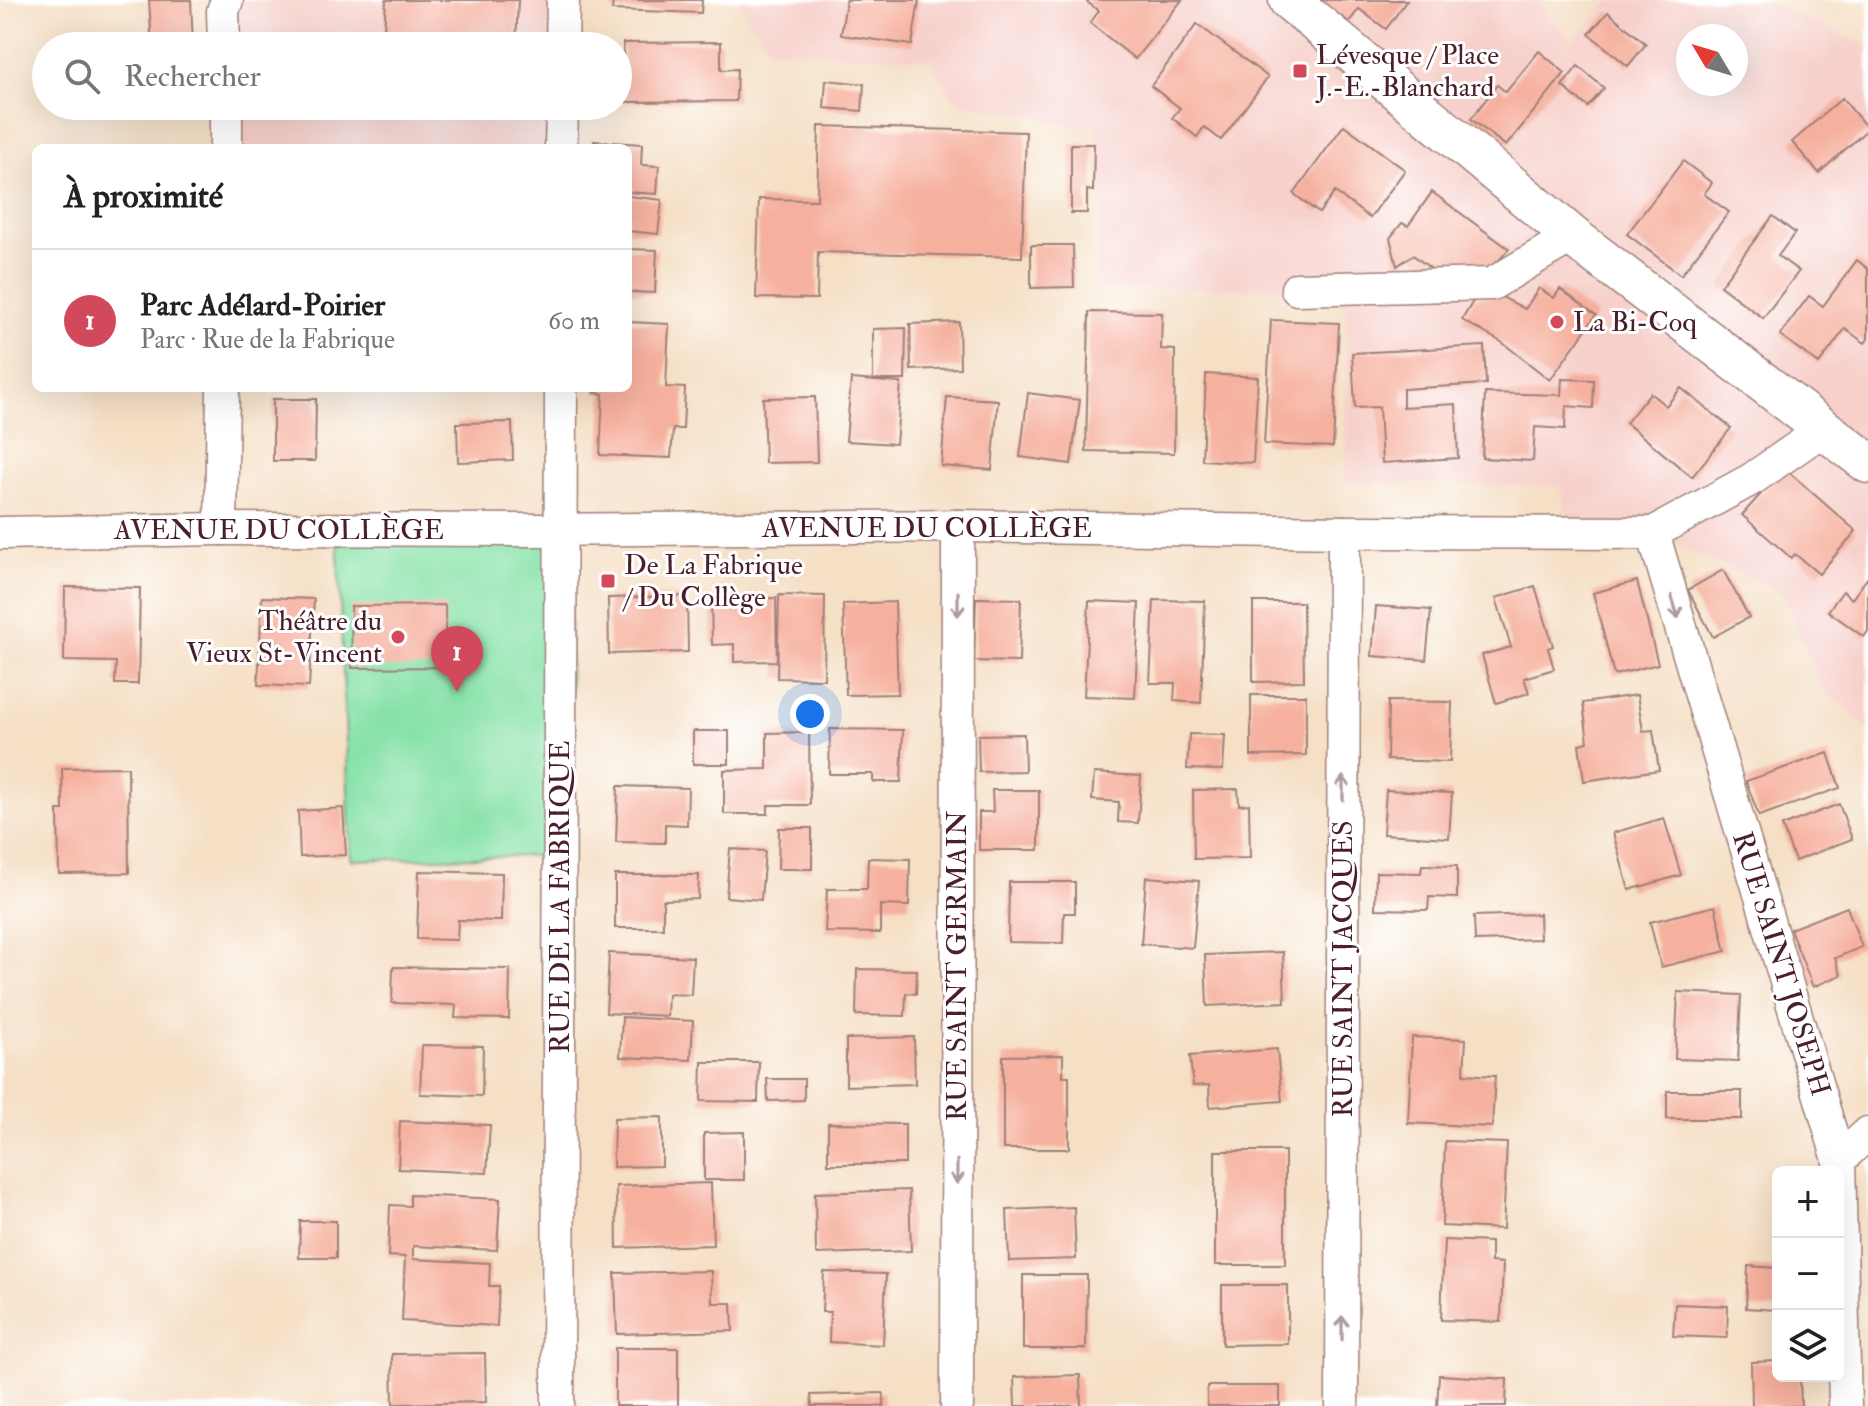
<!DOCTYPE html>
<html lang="fr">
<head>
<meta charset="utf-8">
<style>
  body { margin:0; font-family:"IM FELL Double Pica",serif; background:#f6f6f6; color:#222 }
  .controls { position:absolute; right:24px; bottom:24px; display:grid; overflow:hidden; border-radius:12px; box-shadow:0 8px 32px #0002 }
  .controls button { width:72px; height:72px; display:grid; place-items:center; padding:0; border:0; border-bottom:2px solid #e0e0e0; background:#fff; color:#222; font:40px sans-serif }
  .compass { position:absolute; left:1676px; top:24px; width:72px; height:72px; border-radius:50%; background:#fff; box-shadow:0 8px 32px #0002; rotate:308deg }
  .you { position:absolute; left:810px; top:714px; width:28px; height:28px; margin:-20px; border:6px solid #fff; border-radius:50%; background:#1a73e8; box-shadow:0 0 0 12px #1a73e833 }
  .badge { display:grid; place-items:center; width:52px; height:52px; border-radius:50%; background:#d1495b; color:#fff; font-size:26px; font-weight:700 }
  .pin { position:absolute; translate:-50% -66px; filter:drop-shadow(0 2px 4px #0008) }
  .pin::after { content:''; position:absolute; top:42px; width:28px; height:24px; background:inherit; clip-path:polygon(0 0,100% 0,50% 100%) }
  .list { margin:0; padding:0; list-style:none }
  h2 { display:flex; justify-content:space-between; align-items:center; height:104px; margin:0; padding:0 32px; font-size:34px }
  h2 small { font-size:26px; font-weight:400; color:#767676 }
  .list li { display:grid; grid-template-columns:52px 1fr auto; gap:24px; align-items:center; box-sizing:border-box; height:144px; padding:0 32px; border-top:2px solid #e0e0e0 }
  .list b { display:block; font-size:30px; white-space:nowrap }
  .list p { margin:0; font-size:26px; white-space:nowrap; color:#767676 }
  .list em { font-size:26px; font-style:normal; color:#767676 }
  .icon { flex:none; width:44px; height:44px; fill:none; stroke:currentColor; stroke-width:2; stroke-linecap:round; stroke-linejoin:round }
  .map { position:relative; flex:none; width:1868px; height:1406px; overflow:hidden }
  .search { position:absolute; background:#fff; box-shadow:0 8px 32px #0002; left:32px; top:32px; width:600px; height:88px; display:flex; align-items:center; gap:20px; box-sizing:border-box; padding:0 28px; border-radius:44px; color:#767676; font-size:30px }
  .panel { position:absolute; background:#fff; box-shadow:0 8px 32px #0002; left:32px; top:144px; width:600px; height:248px; border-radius:12px }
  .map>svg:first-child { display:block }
</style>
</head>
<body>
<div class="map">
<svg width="1868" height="1406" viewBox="0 0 1868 1406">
  <rect width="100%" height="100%" fill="#fff"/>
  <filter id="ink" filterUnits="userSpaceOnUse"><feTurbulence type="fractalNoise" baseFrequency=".0125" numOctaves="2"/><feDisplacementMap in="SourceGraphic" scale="16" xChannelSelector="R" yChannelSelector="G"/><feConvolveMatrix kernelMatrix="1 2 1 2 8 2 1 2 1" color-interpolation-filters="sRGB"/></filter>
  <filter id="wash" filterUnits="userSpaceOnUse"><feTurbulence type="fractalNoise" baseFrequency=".006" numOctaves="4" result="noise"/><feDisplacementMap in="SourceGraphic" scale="32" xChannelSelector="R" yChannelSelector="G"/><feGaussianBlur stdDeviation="1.8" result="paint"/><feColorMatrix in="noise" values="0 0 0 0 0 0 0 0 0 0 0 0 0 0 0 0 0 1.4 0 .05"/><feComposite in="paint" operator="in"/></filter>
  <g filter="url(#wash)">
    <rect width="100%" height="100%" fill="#f5dfc5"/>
    <g fill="#f7d0cb" fill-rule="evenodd">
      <path d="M227,0H563L562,46H224Z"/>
      <path d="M736,0H1534L1572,41L1611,0H1763L1868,46V729L1821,687L1785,596L1653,533L1571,532L1560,486L1345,483L1347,308L1297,289L1096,288L1103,207L1095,129L957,102L929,60L769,49ZM1688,36H1736V84H1688Z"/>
      <path d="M226,106H562L561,148H226Z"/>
    </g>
    <path fill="#87e2a8" stroke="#68806a" stroke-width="2" d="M571,527L569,855L351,860L337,529Z"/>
    <g id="blocks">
      <g fill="#f6b09e">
        <path d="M149,0H191L193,46H152Z"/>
        <path d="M386,0H518L516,46H383Z"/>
        <path d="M613,0H702L701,13L612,10Z"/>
        <path d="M846,0H919L912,45L841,35Z"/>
        <path d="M1089,0H1182L1135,59L1090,23L1099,11L1087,2Z"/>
        <path d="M1319,0H1407L1386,29L1359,9L1349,22Z"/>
        <path d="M1608,12L1646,44L1628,66L1589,34Z"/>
        <path d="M1197,24L1268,77L1221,140L1204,127L1197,137L1172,118L1180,108L1151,86Z"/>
        <path d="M721,42V70L737,69L736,101L624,102L623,43Z"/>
        <path d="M1539,51L1565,73L1506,146L1471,119L1497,85L1506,92Z"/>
        <path d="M1578,66L1604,88L1588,107L1562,86Z"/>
        <path d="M826,80L864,84L862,111L824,108Z"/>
        <path d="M1842,98L1868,129L1819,173L1792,142Z"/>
        <path d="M1344,125L1405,170L1370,218L1335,192L1319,213L1294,194Z"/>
        <path d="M819,126L1026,132L1022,257L818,252L817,299L756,298L759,199L817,200Z"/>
        <path d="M594,141L642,144L641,165L659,166L657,194L628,192V148H594Z"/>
        <path d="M1071,144H1094L1093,191L1087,190V213H1071Z"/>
        <path d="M1683,161L1712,183L1704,194L1729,212L1681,275L1627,234Z"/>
        <path d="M1432,192L1509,249L1487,274L1443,278L1413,255L1397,266L1390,238L1402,223L1408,226Z"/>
        <path d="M628,196L662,200L658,234L628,231Z"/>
        <path d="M1773,216L1795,233L1778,256L1799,271L1763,318L1720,286Z"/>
        <path d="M1031,245H1073L1074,287L1031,288Z"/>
        <path d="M628,249L657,250L655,293L628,292Z"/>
        <path d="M1857,260L1868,269V339L1865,343L1845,329L1819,364L1780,335L1809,296L1823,306Z"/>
        <path d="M1539,288L1554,298L1560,289L1596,315L1550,380L1503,343L1462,320L1475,298L1500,296L1525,309Z"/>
        <path d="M1089,312L1162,313L1161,349L1175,350L1174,453L1086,451Z"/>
        <path d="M1271,320L1339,323L1333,447L1264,444Z"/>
        <path d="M628,322L669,324L666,387L685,388L683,429H673L671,458L600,455L603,394L595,393L596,388H628Z"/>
        <path d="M959,322L960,368L911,370L910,324Z"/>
        <path d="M906,328L905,380H873V329Z"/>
        <path d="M1484,346L1486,384L1403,389V407L1456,404L1458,458L1382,463L1379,407L1355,408L1352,353Z"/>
        <path d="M1206,374L1258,377L1253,463L1202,460Z"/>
        <path d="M851,379L901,383L896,444L846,441Z"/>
        <path d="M1562,379L1594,380L1593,408L1566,406L1565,429L1535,427L1533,461L1482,458L1485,393L1561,395Z"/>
        <path d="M1681,388L1731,428L1692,477L1626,423L1650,393L1666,406Z"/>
        <path d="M1028,393L1080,400L1071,464L1020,457Z"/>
        <path d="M815,397L817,462L765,463L763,398Z"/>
        <path d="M947,397L998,400L992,470L941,466Z"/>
        <path d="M273,399H316L315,461H273Z"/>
        <path d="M512,422L513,460L458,462L457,423Z"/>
        <path d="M1784,468L1856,531L1819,574L1795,554L1791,558L1742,515Z"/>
        <path d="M1723,570L1749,617L1713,637L1688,590Z"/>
        <path d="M1868,577V631L1864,637L1828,611L1843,591L1852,599Z"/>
        <path d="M1637,581L1658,664L1614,675L1593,593Z"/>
        <path d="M1535,586L1553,646L1548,648L1554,669L1524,678L1529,693L1496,703L1482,655L1511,647L1496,598Z"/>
        <path d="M65,587L140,588L138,684H115L116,662L64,661Z"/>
        <path d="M779,595L825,596L824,679L777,678Z"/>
        <path d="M687,596L688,652L609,654L608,598Z"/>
        <path d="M262,597L314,599L309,687L258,685Z"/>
        <path d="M776,598L777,661L734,662V644L712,645L711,600Z"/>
        <path d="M976,598L1021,599L1019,662L974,661Z"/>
        <path d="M1154,600L1205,601L1201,703L1174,701L1175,683H1150Z"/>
        <path d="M1089,601L1139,603L1135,698L1084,696Z"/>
        <path d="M895,602L898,694L846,695L843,604Z"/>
        <path d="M1253,602H1303L1304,681L1253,682Z"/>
        <path d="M445,605L446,667L352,668L351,606Z"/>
        <path d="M1376,606L1431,610L1426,660L1372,656Z"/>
        <path d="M1251,695H1306V755L1251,756Z"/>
        <path d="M1637,695L1643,731L1653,730L1659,770L1584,781L1579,744L1588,742L1583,703Z"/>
        <path d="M1388,701L1452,702L1450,762L1387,760Z"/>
        <path d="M830,729L903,730L901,782H873V774H829Z"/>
        <rect x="693" y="731" width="36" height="33"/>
        <path d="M809,732L810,805H768V814H724V770L767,769V733Z"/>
        <path d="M1024,734L1025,771L979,772L978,735Z"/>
        <path d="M1189,734L1225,735L1223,770L1187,769Z"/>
        <path d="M1828,753L1840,788L1759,816L1746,781Z"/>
        <path d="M128,767L129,873L59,874L58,810H63L62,768Z"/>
        <path d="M1094,773L1141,776L1138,823L1118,822L1119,802L1092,800Z"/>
        <path d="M618,786L688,788L687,825L665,824V843L616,842Z"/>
        <path d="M1238,789L1239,805L1249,804L1250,858L1194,859L1193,790Z"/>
        <path d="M992,790H1039V850H979V812H993Z"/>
        <path d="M1386,790L1452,793L1449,838L1383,834Z"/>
        <path d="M1839,804L1852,839L1795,861L1782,826Z"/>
        <path d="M343,808L346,855L300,857L298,811Z"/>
        <path d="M1664,818L1681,875L1629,890L1613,833Z"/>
        <path d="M779,828H812V869H778Z"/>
        <path d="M730,849L765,851L761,900L726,897Z"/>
        <path d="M868,858L910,859L909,906L880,905V933L825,932L827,889H867Z"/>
        <path d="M1422,865L1457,866V898L1429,897L1428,910L1375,909L1376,872L1421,873Z"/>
        <path d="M419,871L502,873L501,921L458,920L457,940L417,939Z"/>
        <path d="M615,875H699L698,899L663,900V928H615Z"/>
        <path d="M1146,877L1199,881L1193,948L1141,944Z"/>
        <path d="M1009,882H1075V913H1064L1063,943L1008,942Z"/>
        <path d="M1715,906L1726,951L1661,967L1650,922Z"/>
        <path d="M1847,907L1862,947L1835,958L1841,975L1813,987L1790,929Z"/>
        <path d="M1539,914L1540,939L1475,941L1474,916Z"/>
        <path d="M1283,952L1285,1002L1207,1006L1205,955Z"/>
        <path d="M609,953L693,957L691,995L668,994L667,1016L606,1013Z"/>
        <path d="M393,967L510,969L509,1019L455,1018L456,1005L392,1003Z"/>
        <path d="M857,969L917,970L916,994L906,993L905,1016L856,1015Z"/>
        <path d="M1678,992L1741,995L1738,1061L1675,1059Z"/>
        <path d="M622,1017L693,1021L691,1060L620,1057Z"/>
        <path d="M914,1037L915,1084L846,1086V1039Z"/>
        <path d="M1412,1037L1466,1039L1464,1074L1495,1076L1492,1127L1408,1123Z"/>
        <path d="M422,1045L483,1046L482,1096L420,1094Z"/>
        <path d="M1277,1049L1282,1101L1210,1107L1209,1085L1193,1086L1190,1056Z"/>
        <path d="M1063,1055V1076H1069V1149H1003V1056Z"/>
        <path d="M702,1062H759L758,1102L701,1101Z"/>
        <path d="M767,1079H804V1100L768,1101Z"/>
        <rect x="1667" y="1091" width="75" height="28"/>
        <path d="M662,1117V1166L613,1167L614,1118Z"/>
        <path d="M400,1121L490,1125L487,1173L398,1169Z"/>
        <path d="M828,1123L905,1124V1164H828Z"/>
        <path d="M744,1132V1180H704V1133Z"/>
        <path d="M1445,1141L1507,1143L1503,1229L1442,1226Z"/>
        <rect x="1215" y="1151" width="70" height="114"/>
        <path d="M711,1183L713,1245L617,1248L616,1186Z"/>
        <path d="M909,1190L911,1251L816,1254L815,1193Z"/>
        <path d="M410,1195L500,1199L497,1250L413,1246V1259L490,1263L489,1286H499L497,1326L402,1321L405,1257L388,1256L390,1205L410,1206Z"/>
        <path d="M1074,1207L1076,1259L1009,1261L1007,1210Z"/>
        <path d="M300,1221H336V1258H299Z"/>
        <path d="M1444,1240L1491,1242V1262L1503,1263L1501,1322L1441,1320Z"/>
        <path d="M1748,1266L1778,1268V1310L1746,1308Z"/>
        <path d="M711,1271L712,1303H732L733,1331L617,1334L615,1273Z"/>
        <path d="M824,1272L886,1274L883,1345L829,1342L830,1312H822Z"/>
        <path d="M1023,1275H1087L1086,1349H1023Z"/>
        <path d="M1222,1285H1288V1344L1222,1345Z"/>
        <path d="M1675,1304L1728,1306L1727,1338L1673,1336Z"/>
        <rect x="615" y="1348" width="63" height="58"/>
        <path d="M485,1353L486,1402L393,1404L392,1354Z"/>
        <path d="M1778,1361V1376H1800L1801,1406H1752L1751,1362Z"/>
        <path d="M1080,1375L1081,1406H1015L1014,1377Z"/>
        <path d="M1439,1375L1507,1379L1506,1406H1437Z"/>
        <rect x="1207" y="1386" width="73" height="20"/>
        <path d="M883,1393L884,1406H812L811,1395Z"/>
      </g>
    </g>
  </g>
  <g filter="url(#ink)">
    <use href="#blocks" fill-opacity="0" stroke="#a07f78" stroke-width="2"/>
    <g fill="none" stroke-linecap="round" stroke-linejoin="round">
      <g stroke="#a07f78" stroke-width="35">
        <g id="minor">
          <path d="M224,46L223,11L227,0"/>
          <path d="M562,46L563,0"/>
          <path d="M226,106V148"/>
          <path d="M561,148L562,106"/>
          <path d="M1297,289L1492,284L1572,236"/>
          <path d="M221,529L223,388"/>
          <path d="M0,533L221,529L536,530L958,526L1344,532L1653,533L1752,479L1824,429"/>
          <path d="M1653,533L1839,1160L1845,1406"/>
          <path d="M1839,1160L1868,1133"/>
          <path d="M558,1406L561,388"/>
          <path d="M957,1406L958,526"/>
          <path d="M1342,1406L1344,532"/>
        </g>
      </g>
      <g stroke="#a07f78" stroke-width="43">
        <path id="tertiary" d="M1289,0L1572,236L1868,463"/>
      </g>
      <use href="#minor" stroke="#fff" stroke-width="32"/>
      <use href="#tertiary" stroke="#fff" stroke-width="40"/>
    </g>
    <defs><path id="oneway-shaft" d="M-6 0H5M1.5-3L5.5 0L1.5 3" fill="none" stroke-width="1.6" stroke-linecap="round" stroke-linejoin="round" transform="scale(2)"/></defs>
    <g stroke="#ae9aa0">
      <use href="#oneway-shaft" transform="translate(958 604) rotate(90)"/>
      <use href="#oneway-shaft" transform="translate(1675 607) rotate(73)"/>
      <use href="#oneway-shaft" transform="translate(1343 788) rotate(-90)"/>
      <use href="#oneway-shaft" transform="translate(957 1172) rotate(90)"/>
      <use href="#oneway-shaft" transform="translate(1342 1328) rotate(-90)"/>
    </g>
  </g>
  <g fill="#d1495b" stroke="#fff" stroke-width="3">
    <rect x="1292" y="63" width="16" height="16" rx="4"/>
    <circle cx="1557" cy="322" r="8"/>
    <rect x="600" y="573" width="16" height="16" rx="4"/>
    <circle cx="398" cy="637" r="8"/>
  </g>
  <g text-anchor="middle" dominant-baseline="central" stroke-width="6" stroke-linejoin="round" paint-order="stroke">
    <g font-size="28" fill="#4a1f2b" stroke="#fff" text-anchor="start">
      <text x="1316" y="55">Lévesque / Place<tspan x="1316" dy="32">J.-E.-Blanchard</tspan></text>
      <text x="1573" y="322">La Bi-Coq</text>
      <text x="624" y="565">De La Fabrique<tspan x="624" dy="32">/ Du Collège</tspan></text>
      <text x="382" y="621" text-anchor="end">Théâtre du<tspan x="382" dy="32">Vieux St-Vincent</tspan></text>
    </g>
    <g font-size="28" fill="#4a1f2b" stroke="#fff">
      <text x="927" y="528">AVENUE DU COLLÈGE</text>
      <text x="279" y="530">AVENUE DU COLLÈGE</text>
      <text transform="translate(560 897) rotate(-90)">RUE DE LA FABRIQUE</text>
      <text transform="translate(1781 964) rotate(73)">RUE SAINT JOSEPH</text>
      <text transform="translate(957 966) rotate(-90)">RUE SAINT GERMAIN</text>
      <text transform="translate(1343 969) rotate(-90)">RUE SAINT JACQUES</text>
    </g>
  </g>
</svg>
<div class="controls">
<button>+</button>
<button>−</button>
<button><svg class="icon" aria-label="layers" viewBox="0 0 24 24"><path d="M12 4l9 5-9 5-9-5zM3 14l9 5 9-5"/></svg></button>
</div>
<svg class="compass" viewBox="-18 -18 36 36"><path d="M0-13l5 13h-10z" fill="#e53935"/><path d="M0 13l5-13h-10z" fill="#767676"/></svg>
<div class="you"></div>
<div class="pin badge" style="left:457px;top:692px">1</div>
<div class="search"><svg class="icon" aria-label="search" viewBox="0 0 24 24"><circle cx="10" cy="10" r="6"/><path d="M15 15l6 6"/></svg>Rechercher</div>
<section class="panel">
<h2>À proximité<small></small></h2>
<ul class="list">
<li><span class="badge">1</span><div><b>Parc Adélard-Poirier</b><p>Parc · Rue de la Fabrique</p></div><em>60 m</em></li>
</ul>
</section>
</div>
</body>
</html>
